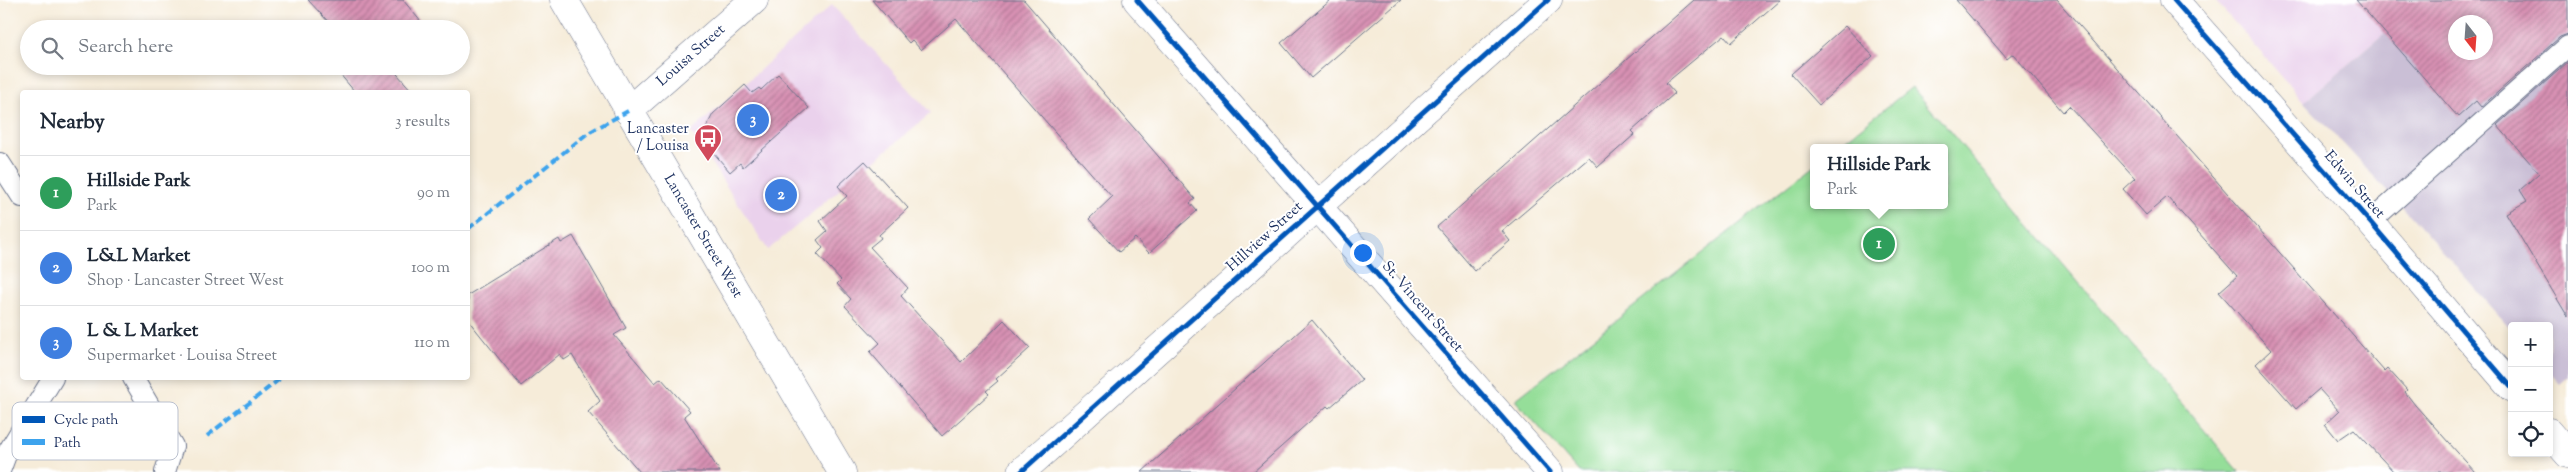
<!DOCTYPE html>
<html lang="en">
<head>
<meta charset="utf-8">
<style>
  body { margin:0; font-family:"Sorts Mill Goudy",serif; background:#f2f2f3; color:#1f2937 }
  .controls { position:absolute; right:15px; bottom:15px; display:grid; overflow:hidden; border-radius:5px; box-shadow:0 2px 8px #0003 }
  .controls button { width:45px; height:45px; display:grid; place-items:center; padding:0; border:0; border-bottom:1px solid #e0e1e3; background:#fff; color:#1f2937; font:25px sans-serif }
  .compass { position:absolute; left:2448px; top:15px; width:45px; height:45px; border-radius:50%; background:#fff; box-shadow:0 2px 8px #0003; rotate:163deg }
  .you { position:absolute; left:1362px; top:252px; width:18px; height:18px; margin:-12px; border:4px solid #fff; border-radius:50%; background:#1a73e8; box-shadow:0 0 0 8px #1a73e833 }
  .badge { display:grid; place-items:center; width:32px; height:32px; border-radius:50%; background:#111827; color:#fff; font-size:16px; font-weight:700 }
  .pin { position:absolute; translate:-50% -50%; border:2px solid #fff; box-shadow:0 1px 5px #0006 }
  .popup { position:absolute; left:1810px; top:144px; width:138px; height:65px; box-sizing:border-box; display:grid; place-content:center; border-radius:5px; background:#fff; filter:drop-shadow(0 1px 4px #0005); font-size:16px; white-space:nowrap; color:#747a83 }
  .popup b { font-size:19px; color:#1f2937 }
  .popup::after { content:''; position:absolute; left:50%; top:100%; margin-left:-10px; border:10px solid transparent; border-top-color:#fff }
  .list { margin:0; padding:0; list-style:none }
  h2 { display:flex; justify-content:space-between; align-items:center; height:65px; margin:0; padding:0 20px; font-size:21px }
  h2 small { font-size:16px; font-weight:400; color:#747a83 }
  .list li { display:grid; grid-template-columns:32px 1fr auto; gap:15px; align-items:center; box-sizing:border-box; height:75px; padding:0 20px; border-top:1px solid #e0e1e3 }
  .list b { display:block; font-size:19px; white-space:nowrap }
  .list p { margin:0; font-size:16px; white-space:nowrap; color:#747a83 }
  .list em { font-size:16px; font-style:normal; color:#747a83 }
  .icon { flex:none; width:28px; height:28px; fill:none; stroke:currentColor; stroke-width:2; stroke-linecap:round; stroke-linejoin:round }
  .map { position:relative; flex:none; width:2568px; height:472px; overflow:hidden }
  .search { position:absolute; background:#fff; box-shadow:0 2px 8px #0003; left:20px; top:20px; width:450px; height:55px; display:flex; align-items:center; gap:12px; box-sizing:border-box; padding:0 18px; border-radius:28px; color:#747a83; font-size:19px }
  .panel { position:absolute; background:#fff; box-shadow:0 2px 8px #0003; left:20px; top:90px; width:450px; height:290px; border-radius:5px }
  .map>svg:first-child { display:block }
</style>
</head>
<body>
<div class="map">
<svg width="2568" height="472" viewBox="0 0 2568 472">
  <defs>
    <pattern id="building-hatch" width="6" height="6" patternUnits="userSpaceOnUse" patternTransform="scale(1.25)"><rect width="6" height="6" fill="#d891b3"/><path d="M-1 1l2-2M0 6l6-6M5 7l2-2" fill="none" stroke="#ae7795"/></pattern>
  </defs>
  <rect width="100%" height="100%" fill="#fff"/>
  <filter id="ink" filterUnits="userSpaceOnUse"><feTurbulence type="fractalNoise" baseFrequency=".02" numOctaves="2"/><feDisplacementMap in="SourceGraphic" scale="10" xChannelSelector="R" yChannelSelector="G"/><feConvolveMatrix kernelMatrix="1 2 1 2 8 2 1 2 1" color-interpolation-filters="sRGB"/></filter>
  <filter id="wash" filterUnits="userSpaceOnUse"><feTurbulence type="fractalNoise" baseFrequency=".0096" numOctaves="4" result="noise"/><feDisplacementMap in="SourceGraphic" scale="20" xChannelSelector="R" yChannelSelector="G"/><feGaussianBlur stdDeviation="1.12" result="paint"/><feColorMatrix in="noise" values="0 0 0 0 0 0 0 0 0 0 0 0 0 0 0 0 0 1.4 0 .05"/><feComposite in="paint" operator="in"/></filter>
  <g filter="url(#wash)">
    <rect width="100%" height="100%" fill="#f6ecd9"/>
    <g fill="#ead1ec">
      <path d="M2215,0H2423L2304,102Z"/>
      <path d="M832,5L931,113L768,250L691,132Z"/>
    </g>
    <path fill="#cabfd6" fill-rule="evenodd" d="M2423,0H2568V377L2560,384L2549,372V326H2512V330L2411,216L2304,102ZM2456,22H2486V52H2456Z"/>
    <path fill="#95de99" stroke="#58867c" d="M1912,87L2240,472H1579L1515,400L1814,165V205H1944V148H1835Z"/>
    <g id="blocks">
      <g fill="url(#building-hatch)" fill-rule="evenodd">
        <path d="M308,0H403L427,29H335Z"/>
        <path d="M872,0H1024L1195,199L1190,203L1197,211L1149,253L1135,238L1119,252L1089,219L1112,197L956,19L921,50L912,40L909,43Z"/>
        <path d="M1331,0H1401L1311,78L1281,43Z"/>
        <path d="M1694,0H1780L1731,43L1724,35L1666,83L1675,93L1632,131L1635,134L1598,167L1589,157L1502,231L1510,241L1475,271L1437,227Z"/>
        <path d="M1956,0H2057L2384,371L2387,368L2407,390L2405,392L2415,405L2475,472H2394L2354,429L2338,440L2325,424L2339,411L2319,389L2296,409L2256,364L2271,350L2219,292L2237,276L2167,197L2146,215L2123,189L2135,178L2069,106L2063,112L2013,54L2007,59Z"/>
        <path d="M2356,0H2568V34L2560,37L2481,107L2476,101L2458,117ZM2456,22H2486V52H2456Z"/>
        <path d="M1845,26L1873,56L1819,105L1791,74Z"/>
        <path d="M2568,62V317L2506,213L2527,201L2520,190L2539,173L2497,125Z"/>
        <path d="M333,66H390L413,92H355Z"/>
        <path d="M778,74L809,108L743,167L740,163L730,172L707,145V126L713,114L745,85L752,93L759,88L761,90Z"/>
        <path d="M865,161L908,208L879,235L881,238L870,247L908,288L901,296L961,362L1004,320L1030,348L996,379L998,381L986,391L989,394L942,436L870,352L880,343L845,306L851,299L837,284L841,280L817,254L823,248L817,240L827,231L820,221L847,196L838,186Z"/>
        <path d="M573,236L626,328L614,335L655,383L661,378L690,411L684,416L720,472H640L588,412L600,401L572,355L564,360L560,354L521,386L468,320V295L559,239L561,243Z"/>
        <path d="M1312,320L1362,380L1329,408L1327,406L1253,472H1142Z"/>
      </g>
    </g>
  </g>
  <g filter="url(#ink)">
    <use href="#blocks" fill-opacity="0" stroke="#687189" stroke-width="1"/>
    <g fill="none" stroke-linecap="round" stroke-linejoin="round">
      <g stroke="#687189" stroke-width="22">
        <g id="service">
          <path d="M0,163L22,197"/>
          <path d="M2370,222L2568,46"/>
          <path d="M133,378L173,446L165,472"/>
          <path d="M0,471L6,455L53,378"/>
        </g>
      </g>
      <g stroke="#687189" stroke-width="29">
        <g id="minor">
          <path d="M1137,0L1550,472"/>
          <path d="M2174,0L2370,222L2512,388"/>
          <path id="s1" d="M628,111L754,0"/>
          <path d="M2549,432L2568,454"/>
          <path d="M1021,472L1548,0"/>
        </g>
      </g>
      <g stroke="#687189" stroke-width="29">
        <g id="secondary">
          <path id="s2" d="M564,0L842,472"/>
        </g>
      </g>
      <use href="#service" stroke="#fff" stroke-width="20"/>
      <use href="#minor" stroke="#fff" stroke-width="28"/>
      <use href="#secondary" stroke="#fff" stroke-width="28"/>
      <g stroke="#3da3ed" stroke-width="4" stroke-dasharray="8 4" stroke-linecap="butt">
        <path d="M468,229L588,133L628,111"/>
        <path d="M207,436L281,378"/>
      </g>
      <g stroke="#fff" stroke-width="8">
        <g id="cycleway">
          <path d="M1137,0L1550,472"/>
          <path d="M2174,0L2370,222L2512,388"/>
          <path d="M1021,472L1548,0"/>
        </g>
      </g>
      <use href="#cycleway" stroke="#0057b8" stroke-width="5"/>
    </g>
  </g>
  <defs>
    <g id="bus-pin" transform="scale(1.4375)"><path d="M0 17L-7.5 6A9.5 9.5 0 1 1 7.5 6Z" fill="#d1495b" stroke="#fff"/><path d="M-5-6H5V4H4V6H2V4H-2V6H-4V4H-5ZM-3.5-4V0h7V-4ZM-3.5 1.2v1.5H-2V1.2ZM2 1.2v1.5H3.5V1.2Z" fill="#fff"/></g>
  </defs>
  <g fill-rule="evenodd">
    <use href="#bus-pin" x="708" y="138"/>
  </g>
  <g text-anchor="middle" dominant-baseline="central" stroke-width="4" stroke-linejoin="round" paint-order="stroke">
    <g font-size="15" fill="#1b2f5e" stroke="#fff">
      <text stroke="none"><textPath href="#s1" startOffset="84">Louisa Street</textPath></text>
      <text transform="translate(2354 185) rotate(49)">Edwin Street</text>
      <text stroke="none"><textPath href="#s2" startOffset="274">Lancaster Street West</textPath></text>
      <text transform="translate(1265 237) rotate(-42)">Hillview Street</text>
      <text transform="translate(1422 307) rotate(49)">St. Vincent Street</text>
    </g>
    <g font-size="15" fill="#1b2f5e" stroke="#fff" text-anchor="end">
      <text x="689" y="129">Lancaster<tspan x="689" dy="17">/ Louisa</tspan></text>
    </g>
  </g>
  <rect x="12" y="402" width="166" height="58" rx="8" fill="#fff" stroke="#bbc1cf" stroke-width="1"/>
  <rect x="22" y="416" width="23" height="7" fill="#0057b8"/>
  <rect x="22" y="439" width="23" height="6" fill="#3da3ed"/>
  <g font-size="14" fill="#1b2f5e">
    <text x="54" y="424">Cycle path</text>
    <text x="54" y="447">Path</text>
  </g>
</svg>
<div class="controls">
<button>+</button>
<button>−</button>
<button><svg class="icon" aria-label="locate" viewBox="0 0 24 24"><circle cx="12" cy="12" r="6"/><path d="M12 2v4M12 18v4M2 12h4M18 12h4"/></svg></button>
</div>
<svg class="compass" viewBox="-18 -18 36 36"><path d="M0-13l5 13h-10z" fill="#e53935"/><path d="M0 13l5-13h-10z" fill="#747a83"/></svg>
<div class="you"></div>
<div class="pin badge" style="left:1879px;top:244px;background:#2e9e5b">1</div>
<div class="popup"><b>Hillside Park</b>Park</div>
<div class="pin badge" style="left:781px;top:195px;background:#3f7fe0">2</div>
<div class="pin badge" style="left:753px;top:120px;background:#3f7fe0">3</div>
<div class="search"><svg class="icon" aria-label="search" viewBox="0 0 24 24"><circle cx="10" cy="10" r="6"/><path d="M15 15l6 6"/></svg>Search here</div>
<section class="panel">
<h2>Nearby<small>3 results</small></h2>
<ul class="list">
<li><span class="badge" style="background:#2e9e5b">1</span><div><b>Hillside Park</b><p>Park</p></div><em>90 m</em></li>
<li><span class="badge" style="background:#3f7fe0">2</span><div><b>L&amp;L Market</b><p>Shop · Lancaster Street West</p></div><em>100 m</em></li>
<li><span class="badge" style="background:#3f7fe0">3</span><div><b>L &amp; L Market</b><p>Supermarket · Louisa Street</p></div><em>110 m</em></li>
</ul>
</section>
</div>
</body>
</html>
